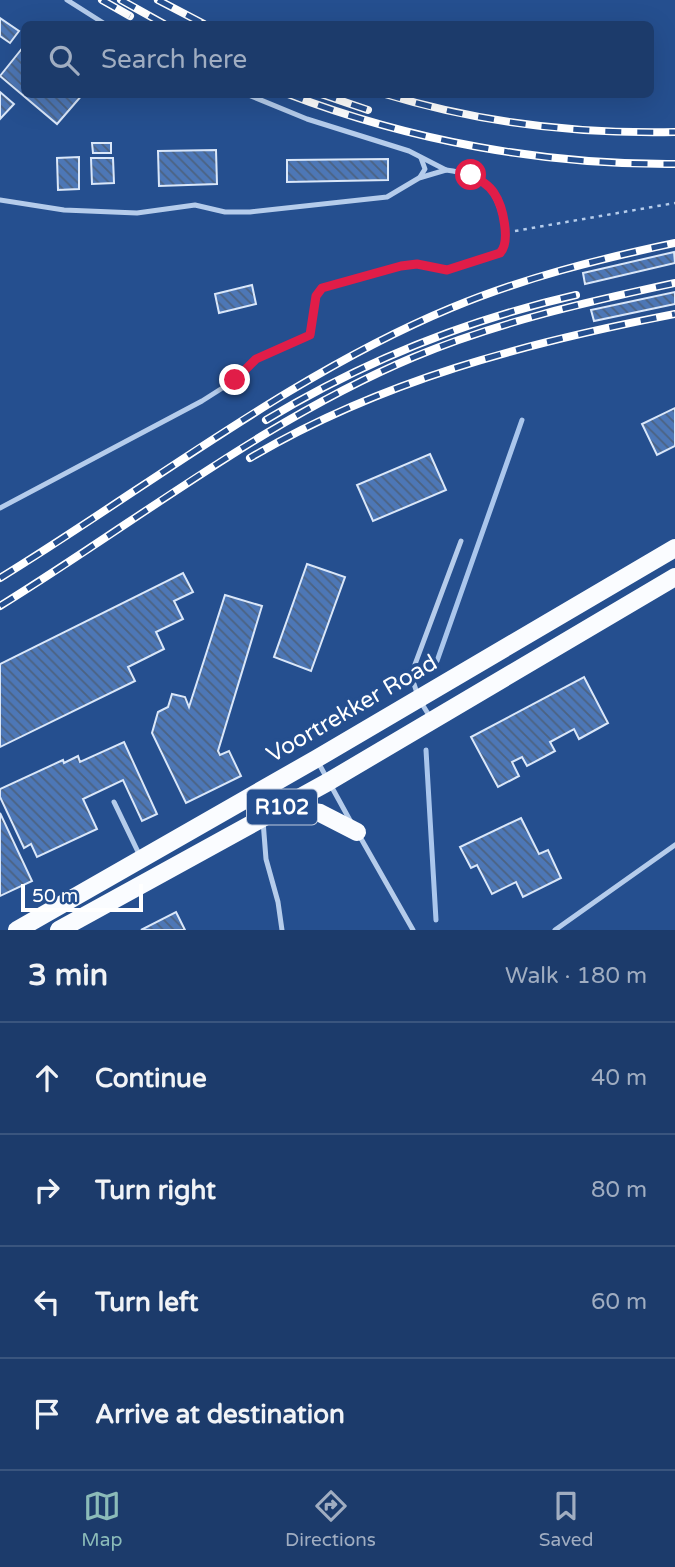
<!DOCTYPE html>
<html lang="en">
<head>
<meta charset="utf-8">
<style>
  body { margin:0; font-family:"Varela Round",sans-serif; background:#294673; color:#f1f3f6 }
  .scale { position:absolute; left:21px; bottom:18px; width:122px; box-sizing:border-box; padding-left:7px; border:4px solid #fff; border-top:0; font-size:19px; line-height:24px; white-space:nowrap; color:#fff; -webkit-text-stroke:5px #254f8f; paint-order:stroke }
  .stop { position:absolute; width:21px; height:21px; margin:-16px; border:5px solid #e11d48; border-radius:50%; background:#fff }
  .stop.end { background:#e11d48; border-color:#fff; box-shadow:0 2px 7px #0008 }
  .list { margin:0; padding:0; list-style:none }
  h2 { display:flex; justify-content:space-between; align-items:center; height:91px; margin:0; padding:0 28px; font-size:30px }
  h2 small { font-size:23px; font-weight:400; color:#a0adc1 }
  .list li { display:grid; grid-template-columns:46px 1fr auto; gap:21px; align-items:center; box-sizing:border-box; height:112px; padding:0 28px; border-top:2px solid #3a557e }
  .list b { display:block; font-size:26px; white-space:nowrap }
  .list em { font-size:23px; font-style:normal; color:#a0adc1 }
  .icon { flex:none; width:38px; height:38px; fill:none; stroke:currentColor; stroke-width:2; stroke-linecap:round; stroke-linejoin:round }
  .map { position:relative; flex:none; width:675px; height:930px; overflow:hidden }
  .search { position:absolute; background:#1c3b6b; box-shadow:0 7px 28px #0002; left:21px; right:21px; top:21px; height:77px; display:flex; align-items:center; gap:18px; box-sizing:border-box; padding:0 24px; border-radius:10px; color:#a0adc1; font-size:26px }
  .sheet { height:539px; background:#1c3b6b }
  nav { display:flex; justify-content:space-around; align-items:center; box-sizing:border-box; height:98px; border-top:2px solid #3a557e; background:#1c3b6b; font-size:19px; color:#a0adc1 }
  nav a { display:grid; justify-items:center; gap:4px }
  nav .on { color:#8bbbb9 }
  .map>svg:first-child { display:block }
</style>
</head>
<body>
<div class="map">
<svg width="675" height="930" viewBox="0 0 675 930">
  <defs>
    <pattern id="building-back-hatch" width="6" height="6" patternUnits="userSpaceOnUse" patternTransform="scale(1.75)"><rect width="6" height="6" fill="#4d77b6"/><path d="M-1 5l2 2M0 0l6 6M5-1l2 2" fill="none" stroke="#4c6281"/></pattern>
  </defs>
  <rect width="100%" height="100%" fill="#254f8f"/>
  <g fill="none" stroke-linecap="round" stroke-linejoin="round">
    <g stroke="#aac6ec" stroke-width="5">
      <path d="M437,661L522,420"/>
      <path d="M426,750L436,920"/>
    </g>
  </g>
  <g fill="url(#building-back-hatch)" stroke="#dae7f9" stroke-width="2">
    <path d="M0,18L19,31L10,43L0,36Z"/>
    <path d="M24,46V94H83L57,124L0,76Z"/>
    <path d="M0,92L14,104L0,119Z"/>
    <path d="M92,143H111V153H93Z"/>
    <path d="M216,150L217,184L159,186L158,151Z"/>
    <path d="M79,157V189L58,190L57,158Z"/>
    <path d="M91,158H113L114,183L92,184Z"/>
    <path d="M388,159V180L287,182V160Z"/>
    <path d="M674,252L675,263L585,284L583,273Z"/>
    <path d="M252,285L256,304L219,313L215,294Z"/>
    <path d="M675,292V304L594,321L591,310Z"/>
    <path d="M675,408V446L657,455L642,424Z"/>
    <path d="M430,454L446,490L373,521L357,485Z"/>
    <path d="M307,564L345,577L311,671L274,657Z"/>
    <path d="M183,573L193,592L174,601L183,619L156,632L164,649L128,667L135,681L0,747V664Z"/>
    <path d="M225,595L262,606L218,751L220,755L229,751L241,776L186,803L152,733L158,712L168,707L172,694L185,697L189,707Z"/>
    <path d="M584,677L608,723L579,739L574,729L550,742L555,751L527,766L522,757L512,762L519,776L498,787L471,737Z"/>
    <path d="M124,742L157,814L142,821L123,780L83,799L97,829L37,857L31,844L24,848L0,797V789L63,760L64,763L78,756L80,762Z"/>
    <path d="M0,813L32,881L0,896Z"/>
    <path d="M521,818L539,854L548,850L561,878L523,897L516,882L492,894L477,865L471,868L460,847Z"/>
    <path d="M176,912L185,930H141Z"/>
  </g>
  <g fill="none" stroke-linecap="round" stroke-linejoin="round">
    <path stroke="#b5cceb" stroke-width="2.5" stroke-dasharray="3.5 5" stroke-linecap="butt" d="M515,231L675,203"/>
    <g stroke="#b5cceb" stroke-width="5">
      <path d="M67,0L105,24"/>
      <path d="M420,177L425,169L421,158"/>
      <path d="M0,200L64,210L137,213L195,205L225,212H250L387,197L419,178L446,170L409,151L307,119L246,94"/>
      <path d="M0,508L202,401L235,380L256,359L306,338C319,324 308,301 322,288L401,266L417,265L447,269L500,253C508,246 505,237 504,227C498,189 484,175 446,170"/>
      <path d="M430,717L419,699L411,675L461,541"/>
      <path d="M318,762L352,824"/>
      <path d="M114,802L140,856"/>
      <path d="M263,821L266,859L278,902L282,930"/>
      <path d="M359,835L413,930"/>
      <path d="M555,930L675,845"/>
    </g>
    <g stroke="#fafcff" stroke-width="18">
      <path d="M283,807L320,813L357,832"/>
      <path d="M17,930L316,759L675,548"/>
      <path d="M59,930L328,782L675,577"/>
    </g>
    <g stroke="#fff" stroke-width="8">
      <g id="rail">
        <path d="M102,0L130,16"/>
        <path d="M121,0L164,24"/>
        <path d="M158,0L204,24"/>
        <path d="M288,94C411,141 544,165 675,164"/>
        <path d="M321,94L368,110"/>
        <path d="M385,94C480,123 576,134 675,132"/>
        <path d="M266,420C362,362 466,320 576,295"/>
        <path d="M250,458C382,380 526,343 675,314"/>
        <path d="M0,578C145,489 294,373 451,308C523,278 599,259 675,243"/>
        <path d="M0,606C136,522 266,419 414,357C498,322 587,302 675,283"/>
      </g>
    </g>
    <use href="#rail" stroke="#254f8f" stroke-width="5" stroke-dasharray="16" stroke-linecap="butt"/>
  </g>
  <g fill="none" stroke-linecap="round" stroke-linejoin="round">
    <path stroke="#e11d48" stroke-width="9" d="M235,380L256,359L310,335L316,296L322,288L401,266L417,264L447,270L500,253C511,242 503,206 494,193C489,185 480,180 471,175"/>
  </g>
  <g text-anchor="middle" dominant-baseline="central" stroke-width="7" stroke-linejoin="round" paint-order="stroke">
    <rect fill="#254f8f" stroke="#becadd" stroke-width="2" x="247" y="789.5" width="70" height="35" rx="5"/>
    <g font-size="21" font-weight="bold" fill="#fff">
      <text x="282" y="807">R102</text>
    </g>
    <g font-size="23" fill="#fff" stroke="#254f8f">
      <text transform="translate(352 709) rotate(-30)">Voortrekker Road</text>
    </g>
  </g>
</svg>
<div class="scale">50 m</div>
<div class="stop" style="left:471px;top:175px"></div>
<div class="stop end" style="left:235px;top:380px"></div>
<div class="search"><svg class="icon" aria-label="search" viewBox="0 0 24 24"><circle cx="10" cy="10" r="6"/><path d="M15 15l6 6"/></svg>Search here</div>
</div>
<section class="sheet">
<h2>3 min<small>Walk · 180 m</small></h2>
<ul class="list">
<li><svg class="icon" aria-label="ahead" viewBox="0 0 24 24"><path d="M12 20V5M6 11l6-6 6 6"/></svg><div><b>Continue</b></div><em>40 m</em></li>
<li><svg class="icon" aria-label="right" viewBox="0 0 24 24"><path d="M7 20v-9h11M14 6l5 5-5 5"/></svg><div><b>Turn right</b></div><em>80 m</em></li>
<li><svg class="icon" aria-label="left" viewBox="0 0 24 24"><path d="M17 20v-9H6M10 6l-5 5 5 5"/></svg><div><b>Turn left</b></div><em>60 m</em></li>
<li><svg class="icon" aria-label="arrive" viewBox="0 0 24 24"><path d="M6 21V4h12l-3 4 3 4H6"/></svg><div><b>Arrive at destination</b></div></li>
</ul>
</section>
<nav>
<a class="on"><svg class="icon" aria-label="map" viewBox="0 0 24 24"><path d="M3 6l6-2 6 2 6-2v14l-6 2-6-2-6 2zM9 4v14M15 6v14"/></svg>Map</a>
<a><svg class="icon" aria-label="directions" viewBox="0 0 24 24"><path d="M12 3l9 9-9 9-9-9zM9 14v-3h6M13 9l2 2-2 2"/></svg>Directions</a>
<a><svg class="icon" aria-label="saved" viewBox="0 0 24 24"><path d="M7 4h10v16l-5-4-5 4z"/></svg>Saved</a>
</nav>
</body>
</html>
